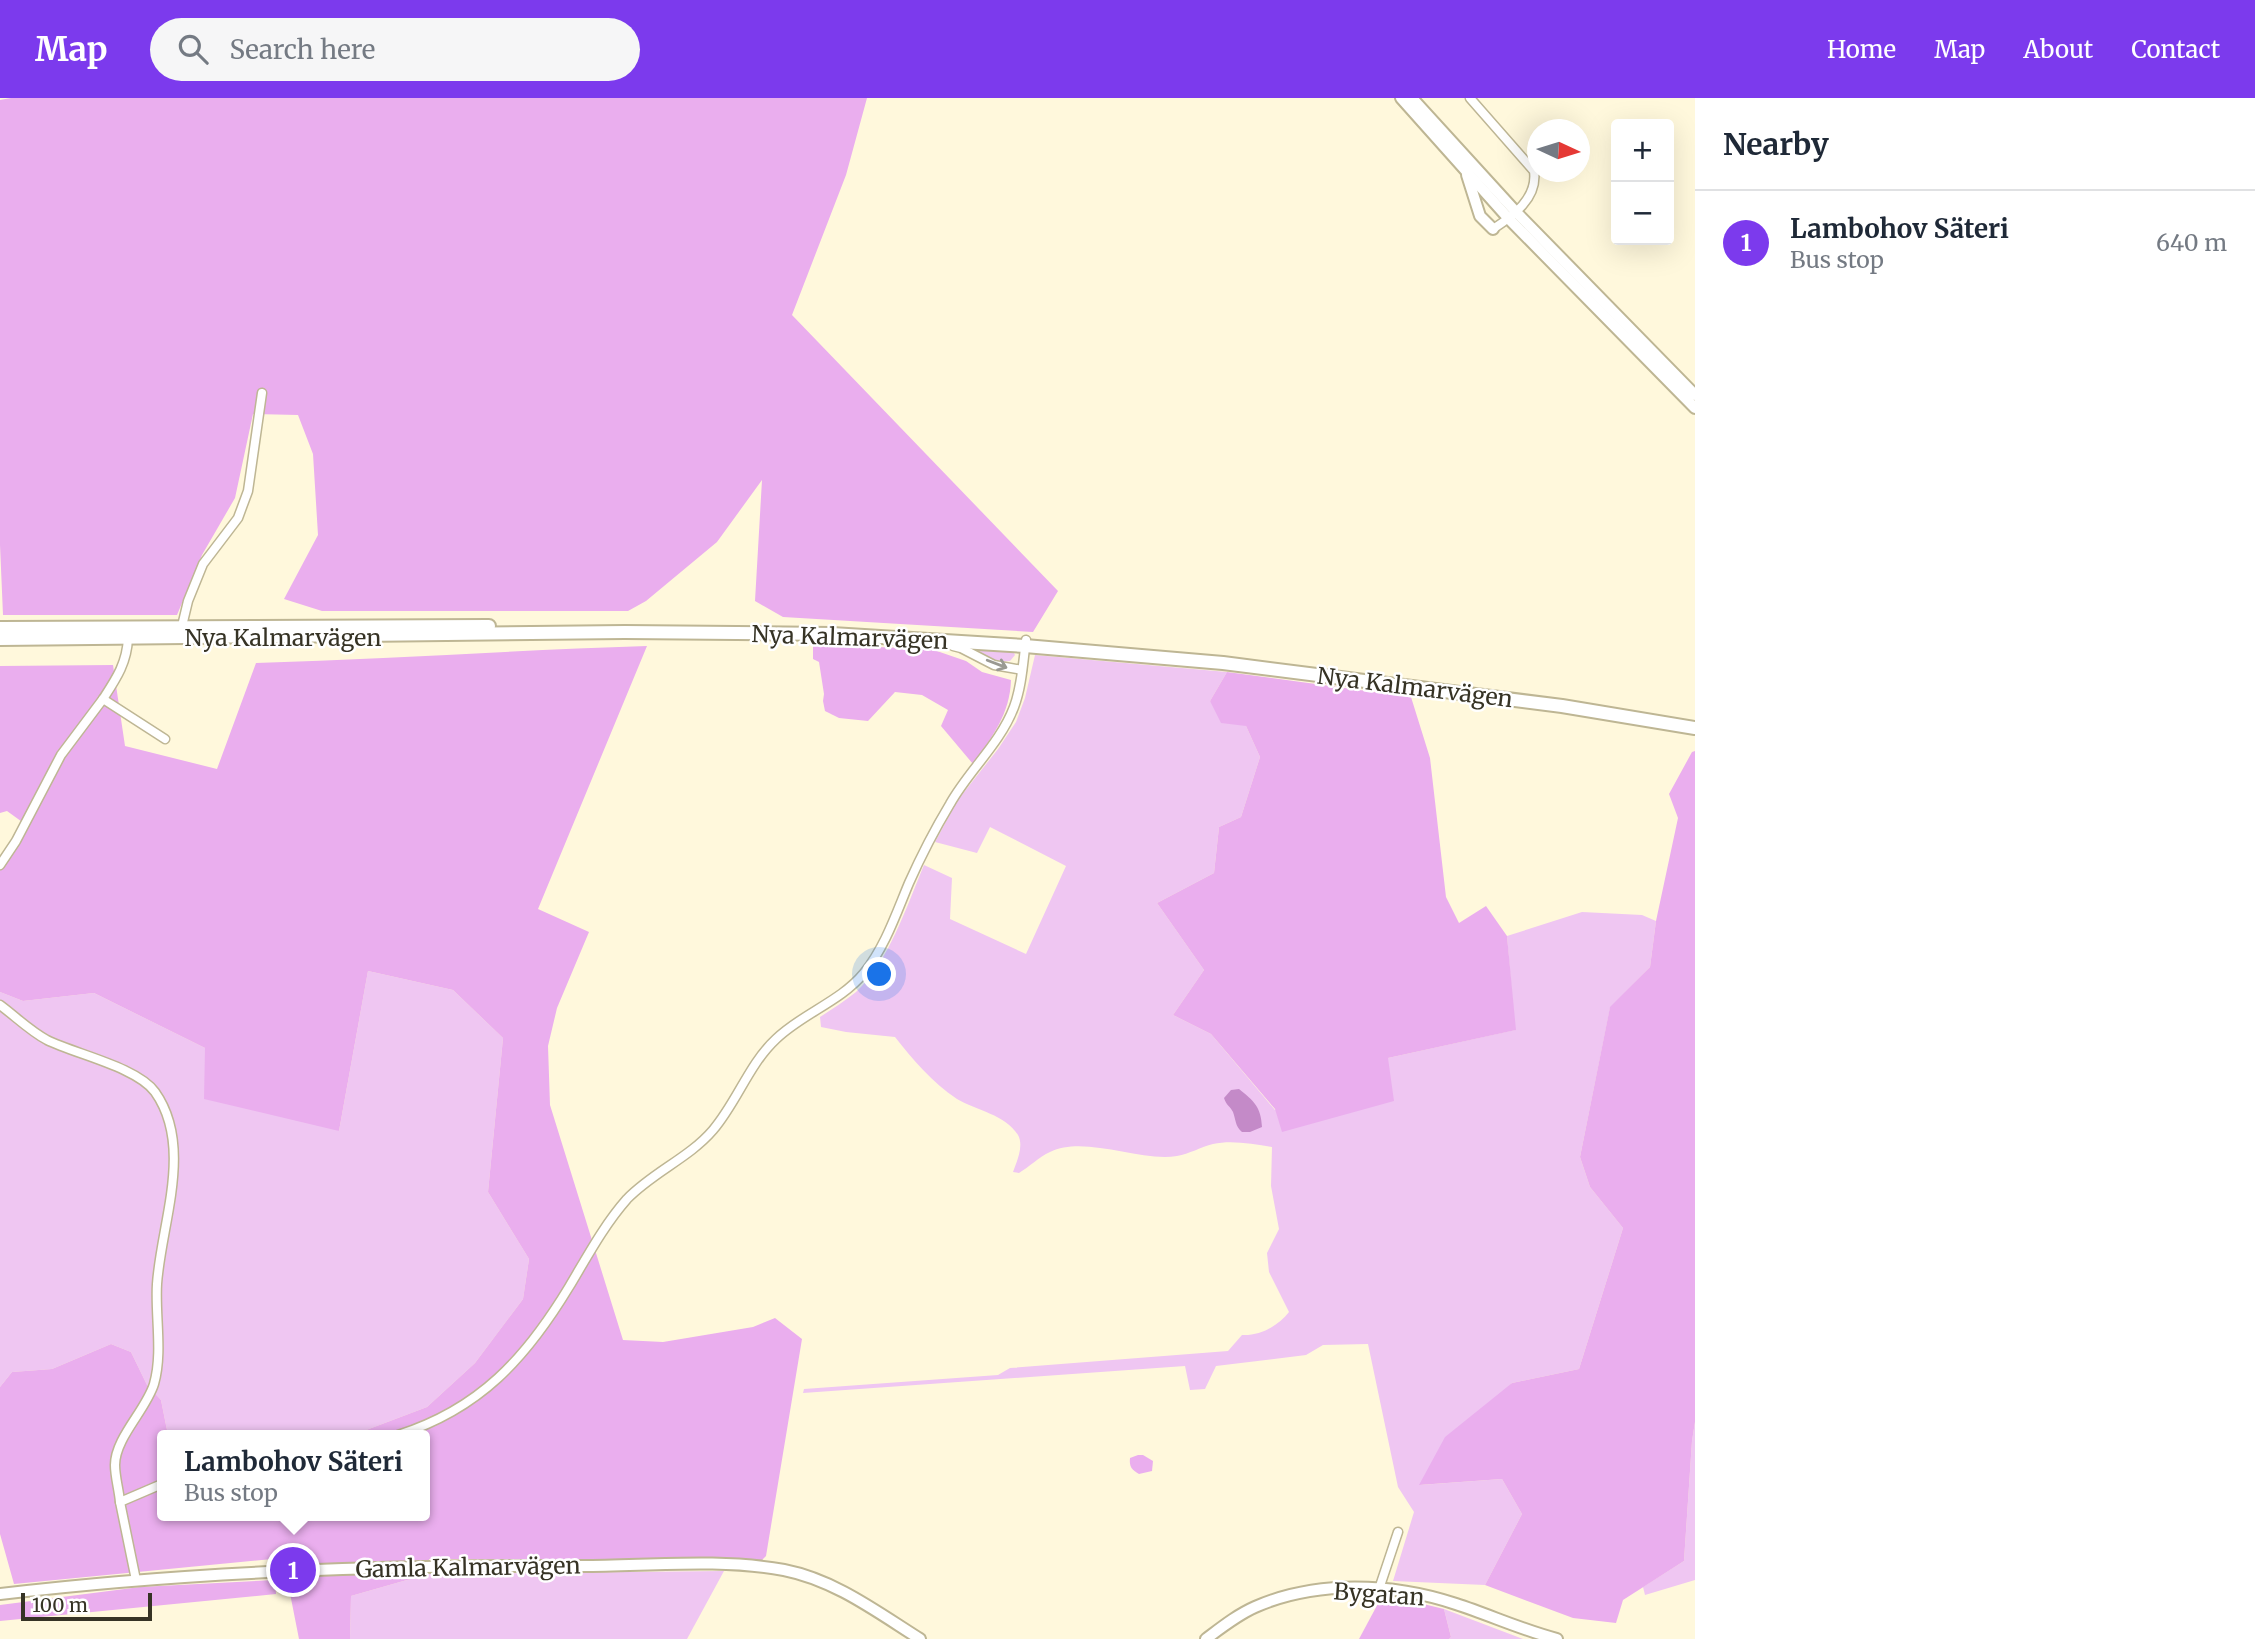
<!DOCTYPE html>
<html lang="en">
<head>
<meta charset="utf-8">
<style>
  body { margin:0; font-family:Merriweather,serif; background:#f6f6f7; color:#1f2937 }
  .controls { position:absolute; right:21px; top:21px; display:grid; overflow:hidden; border-radius:7px; box-shadow:0 7px 28px #0002 }
  .controls button { width:63px; height:63px; display:grid; place-items:center; padding:0; border:0; border-bottom:2px solid #e0e1e3; background:#fff; color:#1f2937; font:35px sans-serif }
  .compass { position:absolute; left:1527px; top:21px; width:63px; height:63px; border-radius:50%; background:#fff; box-shadow:0 7px 28px #0002; rotate:94deg }
  .scale { position:absolute; left:21px; bottom:18px; width:131px; box-sizing:border-box; padding-left:7px; border:4px solid #363325; border-top:0; font-size:19px; line-height:24px; white-space:nowrap; color:#363325; -webkit-text-stroke:5px #fff; paint-order:stroke }
  .you { position:absolute; left:880px; top:877px; width:24px; height:24px; margin:-18px; border:5px solid #fff; border-radius:50%; background:#1a73e8; box-shadow:0 0 0 10px #1a73e833 }
  .badge { display:grid; place-items:center; width:46px; height:46px; border-radius:50%; background:#7c3aed; color:#fff; font-size:23px; font-weight:700 }
  .pin { position:absolute; translate:-50% -50%; border:4px solid #fff; box-shadow:0 2px 7px #0006 }
  .popup { position:absolute; left:157px; top:1332px; width:273px; height:91px; box-sizing:border-box; display:grid; place-content:center; border-radius:7px; background:#fff; filter:drop-shadow(0 2px 5px #0005); font-size:23px; white-space:nowrap; color:#747a83 }
  .popup b { font-size:26px; color:#1f2937 }
  .popup::after { content:''; position:absolute; left:50%; top:100%; margin-left:-14px; border:14px solid transparent; border-top-color:#fff }
  .list { margin:0; padding:0; list-style:none }
  h2 { display:flex; justify-content:space-between; align-items:center; height:91px; margin:0; padding:0 28px; font-size:30px }
  h2 small { font-size:23px; font-weight:400; color:#747a83 }
  .list li { display:grid; grid-template-columns:46px 1fr auto; gap:21px; align-items:center; box-sizing:border-box; height:105px; padding:0 28px; border-top:2px solid #e0e1e3 }
  .list b { display:block; font-size:26px; white-space:nowrap }
  .list p { margin:0; font-size:23px; white-space:nowrap; color:#747a83 }
  .list em { font-size:23px; font-style:normal; color:#747a83 }
  .icon { flex:none; width:38px; height:38px; fill:none; stroke:currentColor; stroke-width:2; stroke-linecap:round; stroke-linejoin:round }
  .map { position:relative; flex:none; width:1695px; height:1541px; overflow:hidden }
  header { display:flex; align-items:center; gap:42px; box-sizing:border-box; height:98px; padding:0 35px; background:#7c3aed; color:#fff }
  header strong { font-size:33px }
  nav { display:flex; gap:38px; margin-inline-start:auto; font-size:24px }
  .search { width:490px; height:63px; background:#f6f6f7; display:flex; align-items:center; gap:18px; box-sizing:border-box; padding:0 24px; border-radius:38px; color:#747a83; font-size:26px }
  main { display:flex }
  aside { flex:1; background:#fff }
  .map>svg:first-child { display:block }
</style>
</head>
<body>
<header>
<strong>Map</strong>
<div class="search"><svg class="icon" aria-label="search" viewBox="0 0 24 24"><circle cx="10" cy="10" r="6"/><path d="M15 15l6 6"/></svg>Search here</div>
<nav><a>Home</a><a>Map</a><a>About</a><a>Contact</a></nav>
</header>
<main>
<div class="map">
<svg width="1695" height="1541" viewBox="0 0 1695 1541">
  <rect width="100%" height="100%" fill="#fff8dc"/>
  <g fill="#efc6f2">
    <path d="M966,547L1012,551L1015,557L1010,563L998,564Z"/>
    <path d="M1035,557L1227,574L1210,603L1246,628L1260,659L1241,719L1219,729L1214,775L1157,805L1204,872L1173,917L1211,936L1275,1012L1388,960L1515,932L1507,838L1582,814L1642,817L1656,823L1650,869L1610,910L1580,1059L1590,1089L1623,1130L1579,1271L1512,1285L1420,1387L1502,1381L1522,1416L1485,1487L1393,1483L1414,1414L1398,1389L1368,1246L1323,1247L1306,1257L1216,1268L1205,1291L1190,1292L1185,1268L803,1295L804,1291L998,1277L1010,1270L1228,1253L1242,1237C1260,1238 1278,1228 1289,1214L1269,1174L1267,1155L1279,1131L1271,1088L1272,1049C1252,1046 1232,1042 1213,1046C1201,1049 1189,1056 1177,1058C1139,1064 1085,1037 1050,1054C1039,1059 1029,1069 1019,1075L1013,1074C1017,1063 1024,1048 1018,1037C1006,1017 976,1012 957,1001C932,984 913,962 895,939L846,934L821,929L820,919C832,911 845,903 856,894C889,864 907,807 924,767L952,780L950,821L1026,856L1066,768L990,729L977,755L935,744L957,703L998,651L1016,624L1025,600Z"/>
    <path d="M368,873L453,892L503,940L488,1094L529,1161L523,1201L475,1265L427,1309L353,1337H168L161,1302L147,1287L131,1254L111,1246L52,1271L12,1274L0,1289V894L23,903L94,895L205,950L339,1033Z"/>
    <path d="M1695,1324V1482L1645,1497L1643,1489L1684,1463L1692,1343Z"/>
    <path d="M724,1473L687,1541H350L351,1498L428,1476Z"/>
    <path d="M1444,1511L1523,1541H1449L1451,1539Z"/>
  </g>
  <g fill="#eaaeee">
    <path d="M11,0H867L846,77L792,217L1058,493L1033,534L783,519L755,503L762,382L717,444L646,503L628,513H322L284,501L318,437L313,356L298,317L253,316L235,400L202,457L177,517H3L0,447V2Z"/>
    <path d="M824,547L931,551L966,563L982,574L1011,582C1010,616 992,639 973,666L941,628L948,612L922,597L895,594L868,623L839,620L825,613L823,603L824,596L819,564L813,561V548Z"/>
    <path d="M647,548L538,811L589,834L557,910L548,948L550,1007L623,1242L663,1244L753,1229L775,1220L802,1241L766,1458L761,1463L429,1461L428,1476L351,1498L350,1541H299L283,1460L14,1486L0,1436V1289L12,1274L52,1271L111,1246L131,1254L147,1287L161,1302L168,1337H162V1418H424V1337H353L427,1309L475,1265L523,1201L529,1161L488,1094L503,940L453,892L368,873L339,1033L204,1001L205,950L94,895L23,903L0,894V767L25,726L7,713L0,715V568L113,567L125,648L217,671L256,565C387,561 517,552 647,548Z"/>
    <path d="M1227,574L1411,599L1430,660L1446,799L1459,825L1486,808L1507,838L1516,932L1388,960L1394,1003L1282,1034L1275,1011L1211,936L1173,917L1204,872L1157,805L1214,775L1219,729L1241,719L1260,659L1246,628L1221,625L1210,603Z"/>
    <path d="M1695,653V1324L1692,1343L1684,1463L1623,1502L1616,1525L1573,1520L1485,1487L1522,1416L1502,1381L1419,1387L1445,1339L1512,1285L1579,1271L1623,1130L1590,1089L1580,1059L1610,909L1650,869L1656,823L1678,720L1669,696L1692,654Z"/>
    <path d="M1138,1357H1143L1153,1363L1152,1373L1139,1376C1132,1372 1129,1369 1130,1360Z"/>
    <path d="M275,1482L276,1496L0,1523V1507L140,1489Z"/>
    <path d="M1381,1500L1411,1503L1444,1511L1451,1539L1449,1541H1359Z"/>
  </g>
  <path fill="#c48ac8" d="M1239,991C1254,1003 1261,1009 1262,1029L1250,1034H1242C1235,1028 1236,1022 1233,1014C1230,1008 1226,1007 1224,1000L1231,992Z"/>
  <g fill="none" stroke-linecap="round" stroke-linejoin="round">
    <g stroke="#beb694" stroke-width="11">
      <g id="street">
        <path d="M1470,0L1534,73C1538,100 1513,118 1493,131"/>
        <path d="M182,528L188,503L203,466L238,420L248,393L262,295"/>
        <path d="M953,548L961,550L994,567L1022,572"/>
        <path d="M103,601C116,581 127,565 128,540"/>
        <path d="M0,767L16,743L61,657L103,601L165,641"/>
        <path d="M0,907C15,918 30,933 47,942C75,956 137,969 155,994C194,1049 161,1126 157,1186C155,1218 163,1255 154,1286C146,1312 115,1340 115,1367C115,1379 119,1392 120,1404"/>
        <path d="M398,1337C480,1311 526,1260 569,1189C587,1159 604,1127 627,1101C653,1074 689,1060 713,1032C737,1004 749,966 776,941C803,915 840,904 864,875C885,849 896,816 909,785C921,758 935,731 950,706C969,672 1000,646 1014,609C1022,588 1023,564 1026,542"/>
        <path d="M136,1482L120,1404L162,1386"/>
        <path d="M1379,1491L1398,1434"/>
      </g>
    </g>
    <g stroke="#beb694" stroke-width="14">
      <g id="secondary">
        <path d="M1401,0L1509,121L1695,310"/>
        <path d="M1412,0L1516,114L1695,297"/>
        <path d="M1467,77L1480,118L1493,131"/>
        <path d="M0,1496C194,1473 387,1467 582,1468C647,1468 720,1460 784,1472C835,1482 877,1514 920,1541"/>
        <path d="M1206,1541C1222,1529 1237,1517 1255,1509C1316,1482 1393,1485 1456,1506C1490,1517 1522,1532 1557,1541"/>
      </g>
    </g>
    <g stroke="#beb694" stroke-width="16">
      <g id="primary">
        <path d="M0,530L489,528"/>
        <path d="M0,541L625,534L832,536L1025,548L1223,565L1562,608L1695,630"/>
      </g>
    </g>
    <use href="#street" stroke="#fff" stroke-width="8"/>
    <use href="#secondary" stroke="#fff" stroke-width="10"/>
    <use href="#primary" stroke="#fff" stroke-width="12"/>
  </g>
  <defs><path id="oneway-shaft" d="M-6 0H5M1.5-3L5.5 0L1.5 3" fill="none" stroke-width="1.6" stroke-linecap="round" stroke-linejoin="round" transform="scale(1.75)"/></defs>
  <use stroke="#9a9992" href="#oneway-shaft" transform="translate(997 566) rotate(21)"/>
  <g text-anchor="middle" dominant-baseline="central" stroke-width="5" stroke-linejoin="round" paint-order="stroke">
    <g font-size="23" fill="#363325" stroke="#fff">
      <text x="283" y="539">Nya Kalmarvägen</text>
      <text transform="translate(850 539) rotate(2)">Nya Kalmarvägen</text>
      <text transform="translate(1415 589) rotate(7)">Nya Kalmarvägen</text>
      <text transform="translate(468 1469) rotate(-1)">Gamla Kalmarvägen</text>
      <text transform="translate(1379 1496) rotate(4)">Bygatan</text>
    </g>
  </g>
</svg>
<div class="controls">
<button>+</button>
<button>−</button>
</div>
<svg class="compass" viewBox="-18 -18 36 36"><path d="M0-13l5 13h-10z" fill="#e53935"/><path d="M0 13l5-13h-10z" fill="#747a83"/></svg>
<div class="scale">100 m</div>
<div class="you"></div>
<div class="pin badge" style="left:293px;top:1472px">1</div>
<div class="popup"><b>Lambohov Säteri</b>Bus stop</div>
</div>
<aside>
<h2>Nearby<small></small></h2>
<ul class="list">
<li><span class="badge">1</span><div><b>Lambohov Säteri</b><p>Bus stop</p></div><em>640 m</em></li>
</ul>
</aside>
</main>
</body>
</html>
